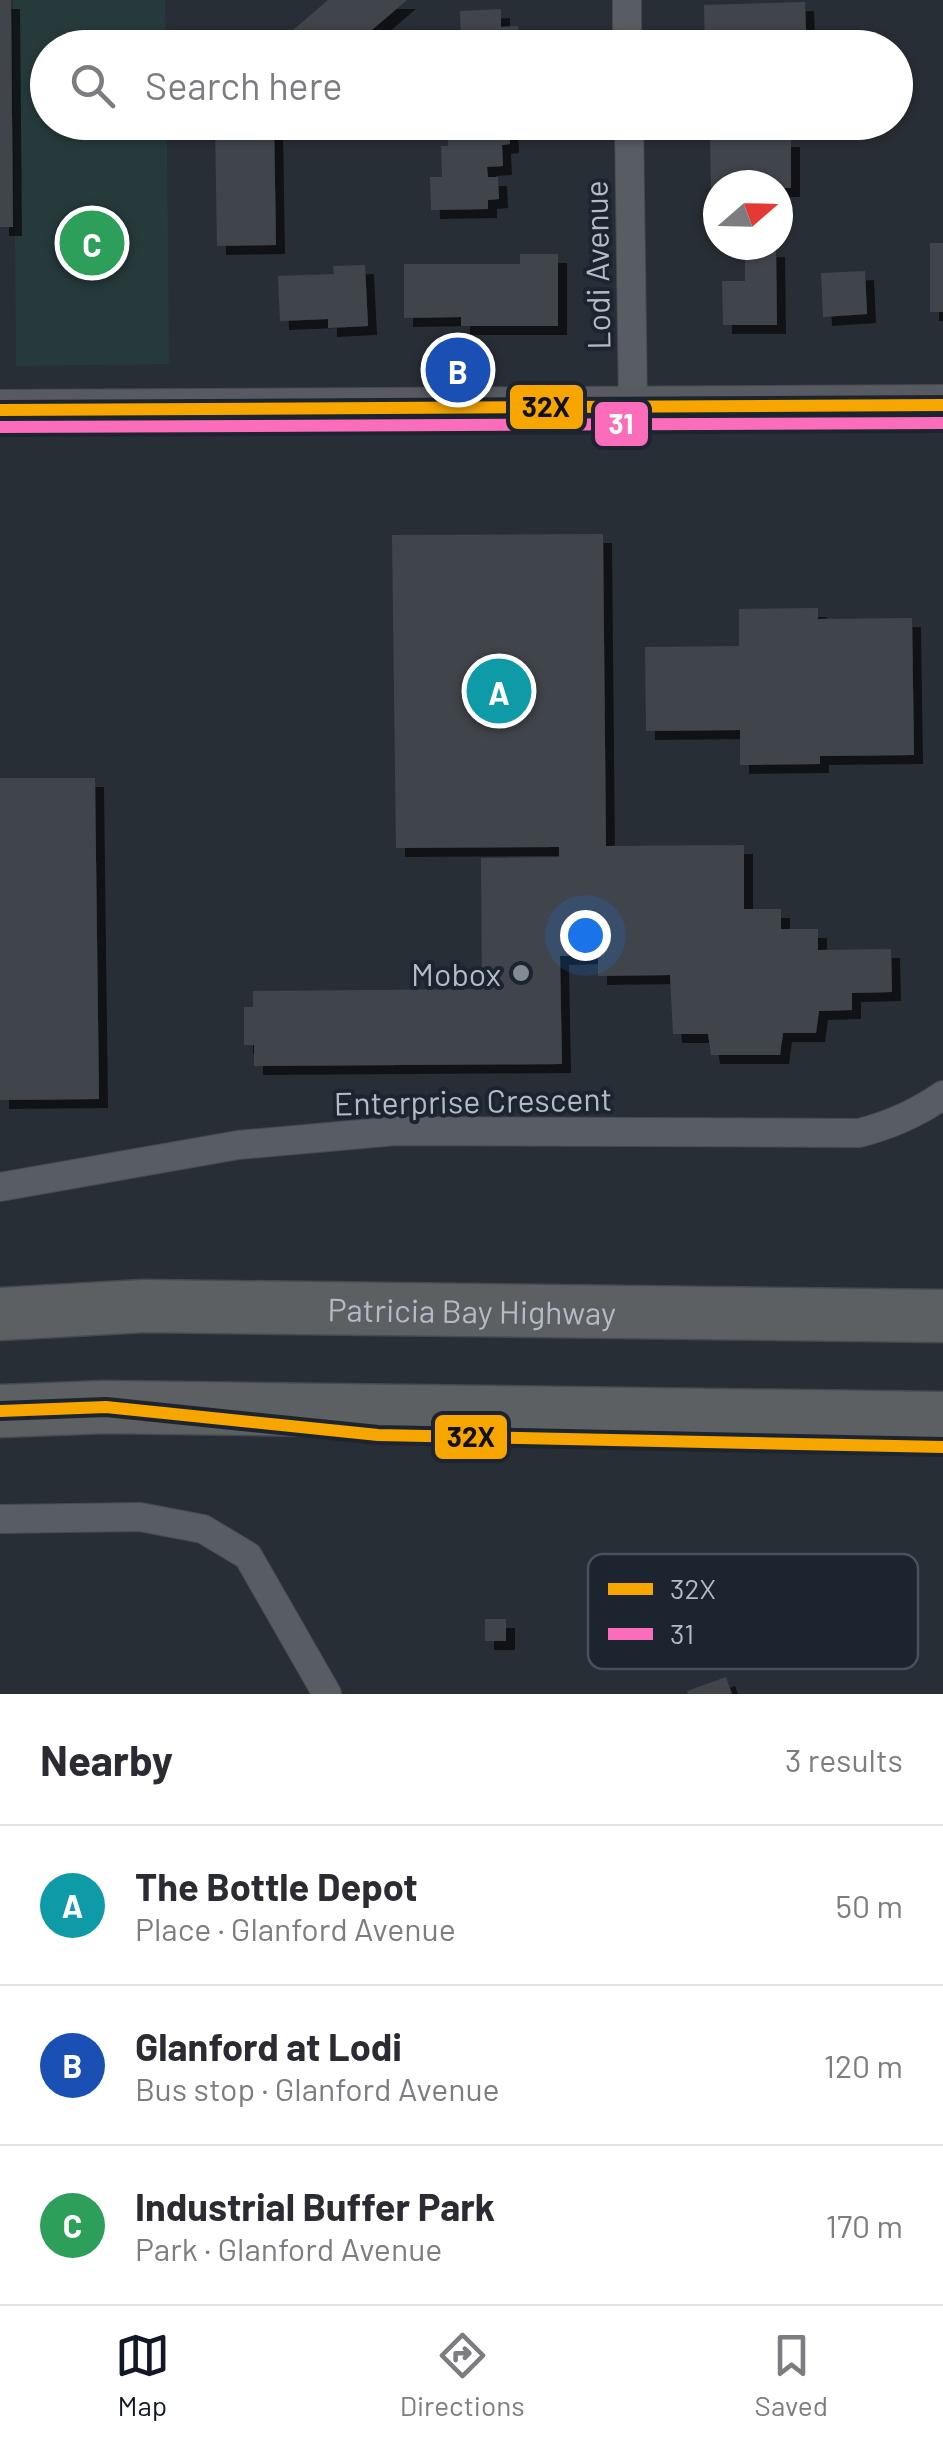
<!DOCTYPE html>
<html lang="en">
<head>
<meta charset="utf-8">
<style>
  body { margin:0; font-family:Barlow,sans-serif; background:#f7f7f7; color:#2b2b33 }
  .compass { position:absolute; left:703px; top:170px; width:90px; height:90px; border-radius:50%; background:#fff; box-shadow:0 2px 8px #0004; rotate:70deg }
  .you { position:absolute; left:585px; top:935px; width:35px; height:35px; margin:-25px; border:8px solid #fff; border-radius:50%; background:#1a73e8; box-shadow:0 0 0 15px #1a73e833 }
  .badge { display:grid; place-items:center; width:65px; height:65px; border-radius:50%; background:#111827; color:#fff; font-size:32px; font-weight:700 }
  .pin { position:absolute; translate:-50% -50%; border:5px solid #fff; box-shadow:0 2px 10px #0006 }
  .list { margin:0; padding:0; list-style:none }
  h2 { display:flex; justify-content:space-between; align-items:center; height:130px; margin:0; padding:0 40px; font-size:42px }
  h2 small { font-size:32px; font-weight:400; color:#7c7c81 }
  .list li { display:grid; grid-template-columns:65px 1fr auto; gap:30px; align-items:center; box-sizing:border-box; height:160px; padding:0 40px; border-top:2px solid #e1e1e2 }
  .list b { display:block; font-size:38px; white-space:nowrap }
  .list p { margin:0; font-size:32px; white-space:nowrap; color:#7c7c81 }
  .list em { font-size:32px; font-style:normal; color:#7c7c81 }
  .icon { flex:none; width:55px; height:55px; fill:none; stroke:currentColor; stroke-width:2; stroke-linecap:round; stroke-linejoin:round }
  .map { position:relative; flex:none; width:943px; height:1694px; overflow:hidden }
  .search { position:absolute; background:#fff; box-shadow:0 2px 8px #0004; left:30px; right:30px; top:30px; height:110px; display:flex; align-items:center; gap:25px; box-sizing:border-box; padding:0 35px; border-radius:55px; color:#7c7c81; font-size:38px }
  .sheet { height:610px; background:#fff }
  nav { display:flex; justify-content:space-around; align-items:center; box-sizing:border-box; height:140px; border-top:2px solid #e1e1e2; background:#fff; font-size:28px; color:#7c7c81 }
  nav a { display:grid; justify-items:center; gap:5px }
  nav .on { color:#111827 }
  .map>svg:first-child { display:block }
</style>
</head>
<body>
<div class="map">
<svg width="943" height="1694" viewBox="0 0 943 1694">
  <defs>
    <filter id="shadow"><feDropShadow dx="9" dy="9" stdDeviation="0" flood-color="#0009"/></filter>
  </defs>
  <rect width="100%" height="100%" fill="#282e35"/>
  <path fill="#26393b" d="M13,0H165L166,47L48,48V122L167,123L169,364L16,366Z"/>
  <g fill="#40454b" filter="url(#shadow)">
    <path d="M0,0H11L13,227H0Z"/>
    <path d="M328,0H407L366,35L373,43L367,48H272Z"/>
    <path d="M805,2L806,32L796,33V48H705L704,5Z"/>
    <path d="M501,9V27L518,26L519,48H461L460,11Z"/>
    <path d="M215,122H274L276,245L217,246Z"/>
    <path d="M448,122H509L510,144L502,145L503,166L487,167L488,177H498L499,199L488,200V209L431,210L430,177H442L441,146H448Z"/>
    <path d="M711,122H779V126L712,128Z"/>
    <path d="M791,138V188H778V185H718V189H711L710,139Z"/>
    <rect x="930" y="243" width="13" height="69"/>
    <path d="M776,248L777,325H723L722,281H745V249Z"/>
    <path d="M520,254H558V326H461V317L404,318V264H520Z"/>
    <path d="M365,265L368,326L328,328V319L280,321L278,276L334,274L333,266Z"/>
    <path d="M865,271L867,314L823,317L821,273Z"/>
    <path d="M603,534L606,846L744,845V909H781V929H818V950L891,949L892,992L852,993V1010L819,1011L816,1033H783L780,1055H711L708,1034H673L670,975L598,976V955L560,956L562,1064L254,1066V1045H244V1007H253V991L482,989L481,858L559,857V847L396,848L392,535Z"/>
    <path d="M818,608V619L912,618L914,755L820,756V764L740,765V730L646,731L645,647L739,646V609Z"/>
    <path d="M0,778H95L99,1099L0,1100Z"/>
    <rect x="485" y="1619" width="21" height="22"/>
    <path d="M726,1677L732,1694H688L687,1691Z"/>
  </g>
  <g fill="none" stroke-linecap="round" stroke-linejoin="round">
    <g stroke="#464a50" stroke-width="30">
      <g id="street">
        <path d="M627,0V48"/>
        <path d="M629,122L633,406"/>
        <path d="M0,1187L238,1145L396,1131L859,1133C891,1125 916,1114 943,1095"/>
        <path d="M0,1519L140,1517L203,1529L248,1556L327,1694"/>
      </g>
    </g>
    <g stroke="#464a50" stroke-width="42">
      <path id="secondary" d="M0,410L943,405"/>
    </g>
    <g stroke="#454a51" stroke-width="55">
      <g id="highway">
        <path id="s1" d="M0,1314L144,1306L943,1316"/>
        <path d="M0,1411L106,1407L943,1418"/>
      </g>
    </g>
    <use href="#street" stroke="#585c63" stroke-width="28"/>
    <use href="#secondary" stroke="#575b61" stroke-width="40"/>
    <use href="#highway" stroke="#5d6063" stroke-width="52"/>
    <g stroke="#1c252f" stroke-width="20">
      <g id="bus-1">
        <path d="M0,410L943,405"/>
        <path d="M0,1411L106,1407L378,1435L943,1447"/>
      </g>
    </g>
    <g stroke="#1c252f" stroke-width="20">
      <path id="bus-2" d="M0,427L943,423"/>
    </g>
    <use href="#bus-1" stroke="#f7a600" stroke-width="12"/>
    <use href="#bus-2" stroke="#fb6dba" stroke-width="12"/>
  </g>
  <circle fill="#828a93" stroke="#1c252f" stroke-width="4" cx="521" cy="973" r="10"/>
  <g text-anchor="middle" dominant-baseline="central" stroke-width="8" stroke-linejoin="round" paint-order="stroke">
    <g font-size="32" fill="#b2bbc6" stroke="#1c252f">
      <text transform="translate(596 265) rotate(-91)">Lodi Avenue</text>
      <text transform="translate(473 1100) rotate(-1)">Enterprise Crescent</text>
      <text stroke="none"><textPath href="#s1" startOffset="472">Patricia Bay Highway</textPath></text>
    </g>
    <g font-size="32" fill="#b2bbc6" stroke="#1c252f" text-anchor="end">
      <text x="501" y="973">Mobox</text>
    </g>
  </g>
  <rect x="588" y="1554" width="330" height="115" rx="15" fill="#1c252f" stroke="#49525c" stroke-width="2.5"/>
  <rect x="608" y="1583" width="45" height="12" fill="#f7a600"/>
  <rect x="608" y="1628" width="45" height="12" fill="#fb6dba"/>
  <g font-size="28" fill="#b2bbc6">
    <text x="670" y="1599">32X</text>
    <text x="670" y="1644">31</text>
  </g>
  <g stroke="#1c252f" stroke-width="4">
    <rect x="508" y="383" width="77" height="48" rx="10" fill="#f7a600"/>
    <rect x="593" y="400" width="57" height="48" rx="10" fill="#fb6dba"/>
    <rect x="433" y="1413" width="76" height="48" rx="10" fill="#f7a600"/>
  </g>
  <g font-size="28" text-anchor="middle" font-weight="bold" fill="#fff">
    <text x="621" y="434">31</text>
  </g>
  <g font-size="28" text-anchor="middle" font-weight="bold" fill="#111">
    <text x="546" y="417">32X</text>
    <text x="471" y="1447">32X</text>
  </g>
</svg>
<svg class="compass" viewBox="-18 -18 36 36"><path d="M0-13l5 13h-10z" fill="#e53935"/><path d="M0 13l5-13h-10z" fill="#7c7c81"/></svg>
<div class="you"></div>
<div class="pin badge" style="left:499px;top:691px;background:#0f9aa8">A</div>
<div class="pin badge" style="left:458px;top:370px;background:#1a4fb4">B</div>
<div class="pin badge" style="left:92px;top:243px;background:#2e9e5b">C</div>
<div class="search"><svg class="icon" aria-label="search" viewBox="0 0 24 24"><circle cx="10" cy="10" r="6"/><path d="M15 15l6 6"/></svg>Search here</div>
</div>
<section class="sheet">
<h2>Nearby<small>3 results</small></h2>
<ul class="list">
<li><span class="badge" style="background:#0f9aa8">A</span><div><b>The Bottle Depot</b><p>Place · Glanford Avenue</p></div><em>50 m</em></li>
<li><span class="badge" style="background:#1a4fb4">B</span><div><b>Glanford at Lodi</b><p>Bus stop · Glanford Avenue</p></div><em>120 m</em></li>
<li><span class="badge" style="background:#2e9e5b">C</span><div><b>Industrial Buffer Park</b><p>Park · Glanford Avenue</p></div><em>170 m</em></li>
</ul>
</section>
<nav>
<a class="on"><svg class="icon" aria-label="map" viewBox="0 0 24 24"><path d="M3 6l6-2 6 2 6-2v14l-6 2-6-2-6 2zM9 4v14M15 6v14"/></svg>Map</a>
<a><svg class="icon" aria-label="directions" viewBox="0 0 24 24"><path d="M12 3l9 9-9 9-9-9zM9 14v-3h6M13 9l2 2-2 2"/></svg>Directions</a>
<a><svg class="icon" aria-label="saved" viewBox="0 0 24 24"><path d="M7 4h10v16l-5-4-5 4z"/></svg>Saved</a>
</nav>
</body>
</html>
